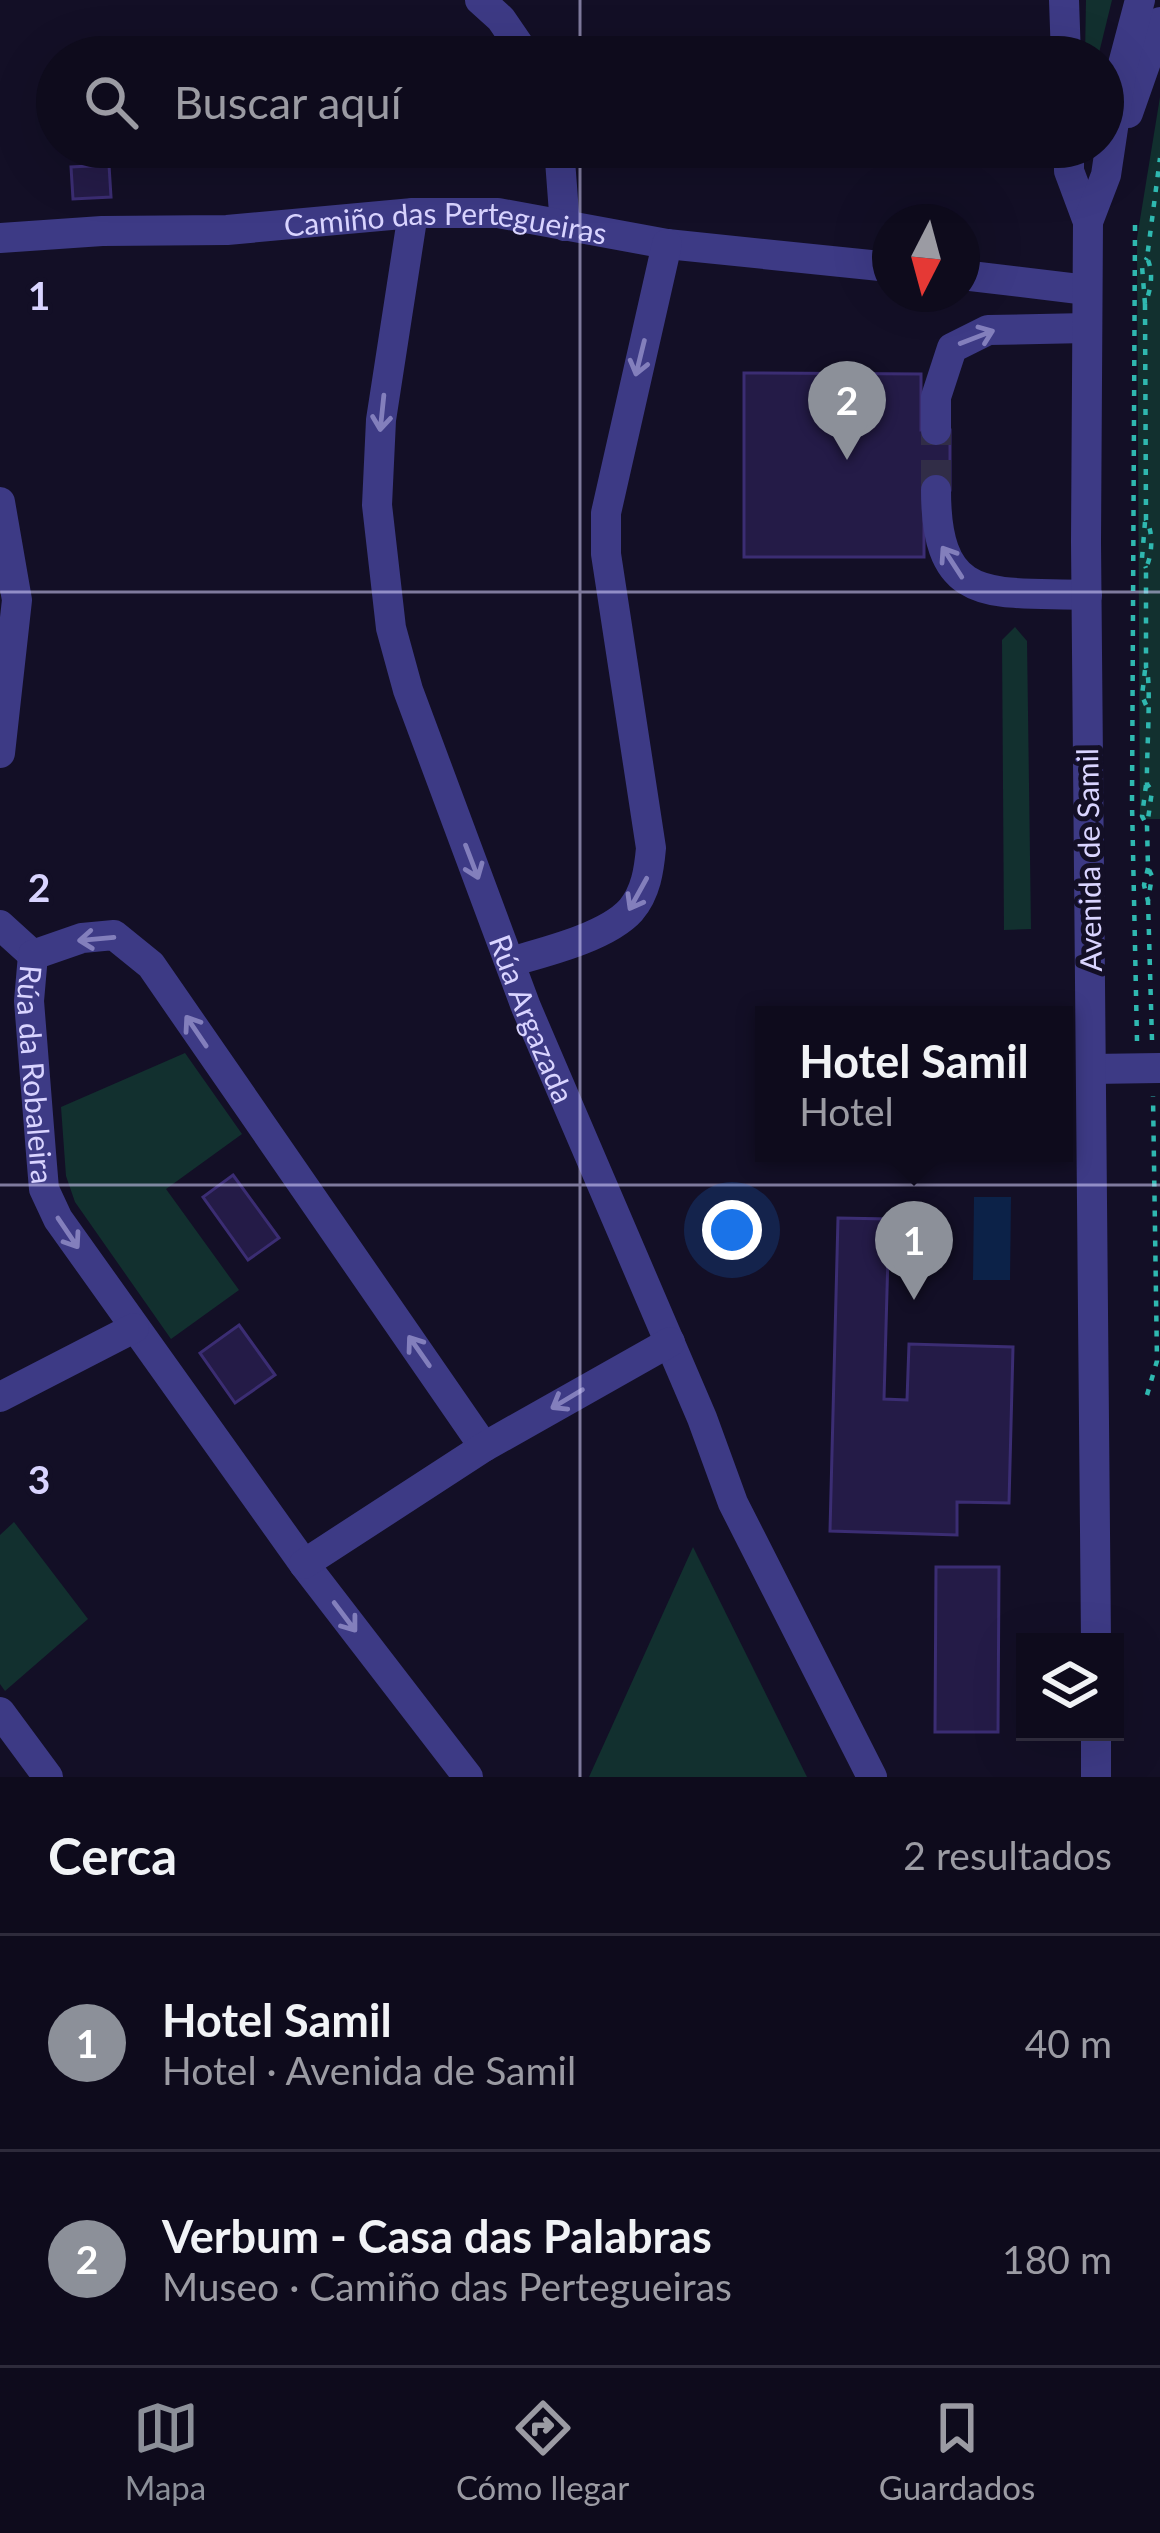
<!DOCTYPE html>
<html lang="es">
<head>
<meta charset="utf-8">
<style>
  body { margin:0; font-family:Lato,sans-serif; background:#171425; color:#f1f3f6 }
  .controls { position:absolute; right:36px; bottom:36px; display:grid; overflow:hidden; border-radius:0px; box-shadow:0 12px 48px #0002 }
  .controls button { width:108px; height:108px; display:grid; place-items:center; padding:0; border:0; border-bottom:3px solid #2e2b3b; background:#0e0b1c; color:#f1f3f6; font:60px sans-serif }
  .compass { position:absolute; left:872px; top:204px; width:108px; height:108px; border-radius:50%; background:#0e0b1c; box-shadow:0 12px 48px #0002; rotate:186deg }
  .you { position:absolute; left:732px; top:1230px; width:42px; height:42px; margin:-30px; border:9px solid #fff; border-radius:50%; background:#1a73e8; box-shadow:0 0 0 18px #1a73e833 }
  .badge { display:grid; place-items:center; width:78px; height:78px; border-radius:50%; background:#8c9099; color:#fff; font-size:39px; font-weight:700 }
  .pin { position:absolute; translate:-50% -99px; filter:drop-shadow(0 3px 6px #0008) }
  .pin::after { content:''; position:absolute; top:63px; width:42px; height:36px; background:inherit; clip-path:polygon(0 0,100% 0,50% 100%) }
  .popup { position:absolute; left:755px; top:1006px; width:318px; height:156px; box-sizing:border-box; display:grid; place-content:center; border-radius:0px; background:#0e0b1c; filter:drop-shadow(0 3px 9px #0005); font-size:39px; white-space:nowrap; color:#9b9ba3 }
  .popup b { font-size:45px; color:#f1f3f6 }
  .popup::after { content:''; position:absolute; left:50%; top:100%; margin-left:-24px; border:24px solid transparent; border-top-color:#0e0b1c }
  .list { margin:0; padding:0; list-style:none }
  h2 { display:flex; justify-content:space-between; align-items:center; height:156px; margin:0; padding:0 48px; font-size:51px }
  h2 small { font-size:39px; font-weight:400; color:#9b9ba3 }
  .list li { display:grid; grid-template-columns:78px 1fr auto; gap:36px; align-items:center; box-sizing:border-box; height:216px; padding:0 48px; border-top:3px solid #2e2b3b }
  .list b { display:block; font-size:45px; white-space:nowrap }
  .list p { margin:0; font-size:39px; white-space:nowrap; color:#9b9ba3 }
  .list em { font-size:39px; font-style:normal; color:#9b9ba3 }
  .icon { flex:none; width:66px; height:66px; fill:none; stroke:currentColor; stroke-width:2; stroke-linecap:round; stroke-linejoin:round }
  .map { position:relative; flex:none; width:1160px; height:1777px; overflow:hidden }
  .search { position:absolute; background:#0e0b1c; box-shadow:0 12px 48px #0002; left:36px; right:36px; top:36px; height:132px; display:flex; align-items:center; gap:30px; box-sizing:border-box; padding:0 42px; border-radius:66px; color:#9b9ba3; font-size:45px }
  .sheet { height:588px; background:#0e0b1c }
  nav { display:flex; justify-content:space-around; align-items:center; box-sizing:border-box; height:168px; border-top:3px solid #2e2b3b; background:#0e0b1c; font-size:33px; color:#9b9ba3 }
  nav a { display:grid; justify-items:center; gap:6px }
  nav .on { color:#8c9099 }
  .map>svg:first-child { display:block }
</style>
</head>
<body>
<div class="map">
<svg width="1160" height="1777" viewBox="0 0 1160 1777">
  <rect width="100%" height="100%" fill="#130f26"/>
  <g fill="#12302f">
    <path d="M1086,0H1112L1098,57H1085Z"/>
    <path d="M1160,97V819H1140L1137,238Z"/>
    <path d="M1015,627L1027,641L1031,929L1004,930L1002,640Z"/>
    <path d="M185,1053L242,1134L166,1189L239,1290L171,1339L75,1202L66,1176L61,1107Z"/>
    <path d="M14,1522L88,1619L5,1691L0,1684V1535Z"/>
    <path d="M693,1547L807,1777H589Z"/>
  </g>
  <path fill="#0c2248" d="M974,1197H1011L1010,1280H973Z"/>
  <g fill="#241b47" stroke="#3b2d73" stroke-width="3">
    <path d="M109,165L111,197L73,199L71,167Z"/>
    <path d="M744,373L921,374V430H950V490H924V557H744Z"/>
    <path d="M233,1175L279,1238L248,1260L203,1197Z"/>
    <path d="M838,1218L889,1219L884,1399L907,1400L909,1344L1013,1347L1009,1503L957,1502V1535L830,1531Z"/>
    <path d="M239,1325L275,1375L235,1403L200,1353Z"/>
    <path d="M936,1567H999L998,1732H935Z"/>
  </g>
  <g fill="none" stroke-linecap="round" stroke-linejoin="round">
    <path stroke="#312d47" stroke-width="30" stroke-dasharray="30 15" stroke-linecap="butt" d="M936,490V430"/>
    <g stroke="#2fb8b0" stroke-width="4.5" stroke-dasharray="6 9" stroke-linecap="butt">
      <path d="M1135,225L1132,804L1137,1041"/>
      <path d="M1145,304L1142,266L1147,258"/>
      <path d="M1145,522L1142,558L1146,568"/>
      <path d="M1145,670L1142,696L1146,705"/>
      <path d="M1146,785L1142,816L1147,826"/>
      <path d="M1148,868L1144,885L1148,901"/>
      <path d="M1152,1040L1148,901L1152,876L1148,868L1147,826L1152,791L1147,784C1146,762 1152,679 1146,667V568C1152,555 1154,533 1146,520L1145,304C1151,290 1154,272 1147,258L1160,158"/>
      <path d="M1147,1395L1157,1361L1153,1096"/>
    </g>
    <g stroke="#3d3a85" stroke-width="30">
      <path d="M480,0L501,19L527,57"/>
      <path d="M1064,0L1066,57"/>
      <path d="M1128,113L1160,22"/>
      <path d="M559,147L565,226"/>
      <path d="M1069,147V171L1088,222"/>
      <path id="s1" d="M413,213L381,420L377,505L391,628L408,690L526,1007L702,1418L733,1503L872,1777"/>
      <path id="s2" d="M0,238L102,231L227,230L413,213H498L667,244L890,267"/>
      <path d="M962,275L1087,290"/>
      <path d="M936,430V397L952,348L988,330L1087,328"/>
      <path d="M936,490C936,608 993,591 1087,595"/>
      <path d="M0,502L17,600L0,753"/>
      <path d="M0,925L33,955"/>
      <path id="s3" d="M33,955L29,1001L41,1153L44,1189L58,1219L304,1564L468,1777"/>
      <path d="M33,955L82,938L114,935L151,965L484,1447"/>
      <path d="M510,962C545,952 607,937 631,910C646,892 649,870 651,848L606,554V513L667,244"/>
      <path d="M1091,1069L1160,1068"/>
      <path d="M0,1397L134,1328"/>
      <path d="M304,1564L484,1447L670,1342"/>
      <path d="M1096,1642L1086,542L1088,222L1106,175L1122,68L1140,0"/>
      <path d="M0,1712L48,1777"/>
      <path d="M1096,1732V1777"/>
    </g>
  </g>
  <defs><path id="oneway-shaft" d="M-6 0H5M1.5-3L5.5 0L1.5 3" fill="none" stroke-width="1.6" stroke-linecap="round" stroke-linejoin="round" transform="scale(3)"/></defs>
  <g stroke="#837fbc">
    <use href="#oneway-shaft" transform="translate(977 337) rotate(-21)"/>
    <use href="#oneway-shaft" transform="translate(640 358) rotate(104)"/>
    <use href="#oneway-shaft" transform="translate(382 413) rotate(96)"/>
    <use href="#oneway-shaft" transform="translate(952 562) rotate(-123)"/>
    <use href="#oneway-shaft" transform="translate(472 862) rotate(69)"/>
    <use href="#oneway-shaft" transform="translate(638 894) rotate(119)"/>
    <use href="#oneway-shaft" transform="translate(96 939) rotate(175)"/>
    <use href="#oneway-shaft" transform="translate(196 1031) rotate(-124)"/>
    <use href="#oneway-shaft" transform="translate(68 1233) rotate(56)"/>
    <use href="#oneway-shaft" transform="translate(419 1351) rotate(-125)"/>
    <use href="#oneway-shaft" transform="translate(567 1399) rotate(149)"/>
    <use href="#oneway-shaft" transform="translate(345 1617) rotate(53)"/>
  </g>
  <path fill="none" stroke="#d9d4ff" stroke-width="3" stroke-opacity="0.55" d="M580,0V57M580,147V1777M0,592H1160M0,1185H1160"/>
  <g text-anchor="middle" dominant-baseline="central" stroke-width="10" stroke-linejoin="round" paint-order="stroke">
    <g font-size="30" fill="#d9d4ff" stroke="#130f26">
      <text stroke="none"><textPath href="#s2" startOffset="447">Camiño das Pertegueiras</textPath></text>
      <text transform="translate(1088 860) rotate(-91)">Avenida de Samil</text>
      <text stroke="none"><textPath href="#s1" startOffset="834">Rúa Argazada</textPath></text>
      <text stroke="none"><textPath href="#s3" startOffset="120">Rúa da Robaleira</textPath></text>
    </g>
  </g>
  <g font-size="39" text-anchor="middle" font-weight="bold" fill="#d9d4ff" stroke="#130f26" stroke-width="10" stroke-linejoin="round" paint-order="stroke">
    <text x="39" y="310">1</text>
    <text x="39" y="902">2</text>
    <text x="39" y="1494">3</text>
  </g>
</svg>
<div class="controls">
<button><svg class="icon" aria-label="layers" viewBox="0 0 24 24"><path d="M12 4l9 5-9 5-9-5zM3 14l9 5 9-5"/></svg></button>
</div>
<svg class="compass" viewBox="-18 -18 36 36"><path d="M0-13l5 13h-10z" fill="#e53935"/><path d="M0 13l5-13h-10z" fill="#9b9ba3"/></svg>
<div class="you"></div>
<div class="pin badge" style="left:914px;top:1300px">1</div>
<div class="popup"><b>Hotel Samil</b>Hotel</div>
<div class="pin badge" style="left:847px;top:460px">2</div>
<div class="search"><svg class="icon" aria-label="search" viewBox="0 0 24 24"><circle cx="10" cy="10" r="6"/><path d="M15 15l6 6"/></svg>Buscar aquí</div>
</div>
<section class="sheet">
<h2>Cerca<small>2 resultados</small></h2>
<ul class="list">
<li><span class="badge">1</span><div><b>Hotel Samil</b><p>Hotel · Avenida de Samil</p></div><em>40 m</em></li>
<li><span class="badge">2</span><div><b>Verbum - Casa das Palabras</b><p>Museo · Camiño das Pertegueiras</p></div><em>180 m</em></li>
</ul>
</section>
<nav>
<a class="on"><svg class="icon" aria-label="map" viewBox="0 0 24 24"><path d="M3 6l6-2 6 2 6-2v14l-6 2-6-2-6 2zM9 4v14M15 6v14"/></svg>Mapa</a>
<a><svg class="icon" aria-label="directions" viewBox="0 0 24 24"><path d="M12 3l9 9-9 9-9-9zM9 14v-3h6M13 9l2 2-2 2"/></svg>Cómo llegar</a>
<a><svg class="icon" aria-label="saved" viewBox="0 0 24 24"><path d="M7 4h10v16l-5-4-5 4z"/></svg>Guardados</a>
</nav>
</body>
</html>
